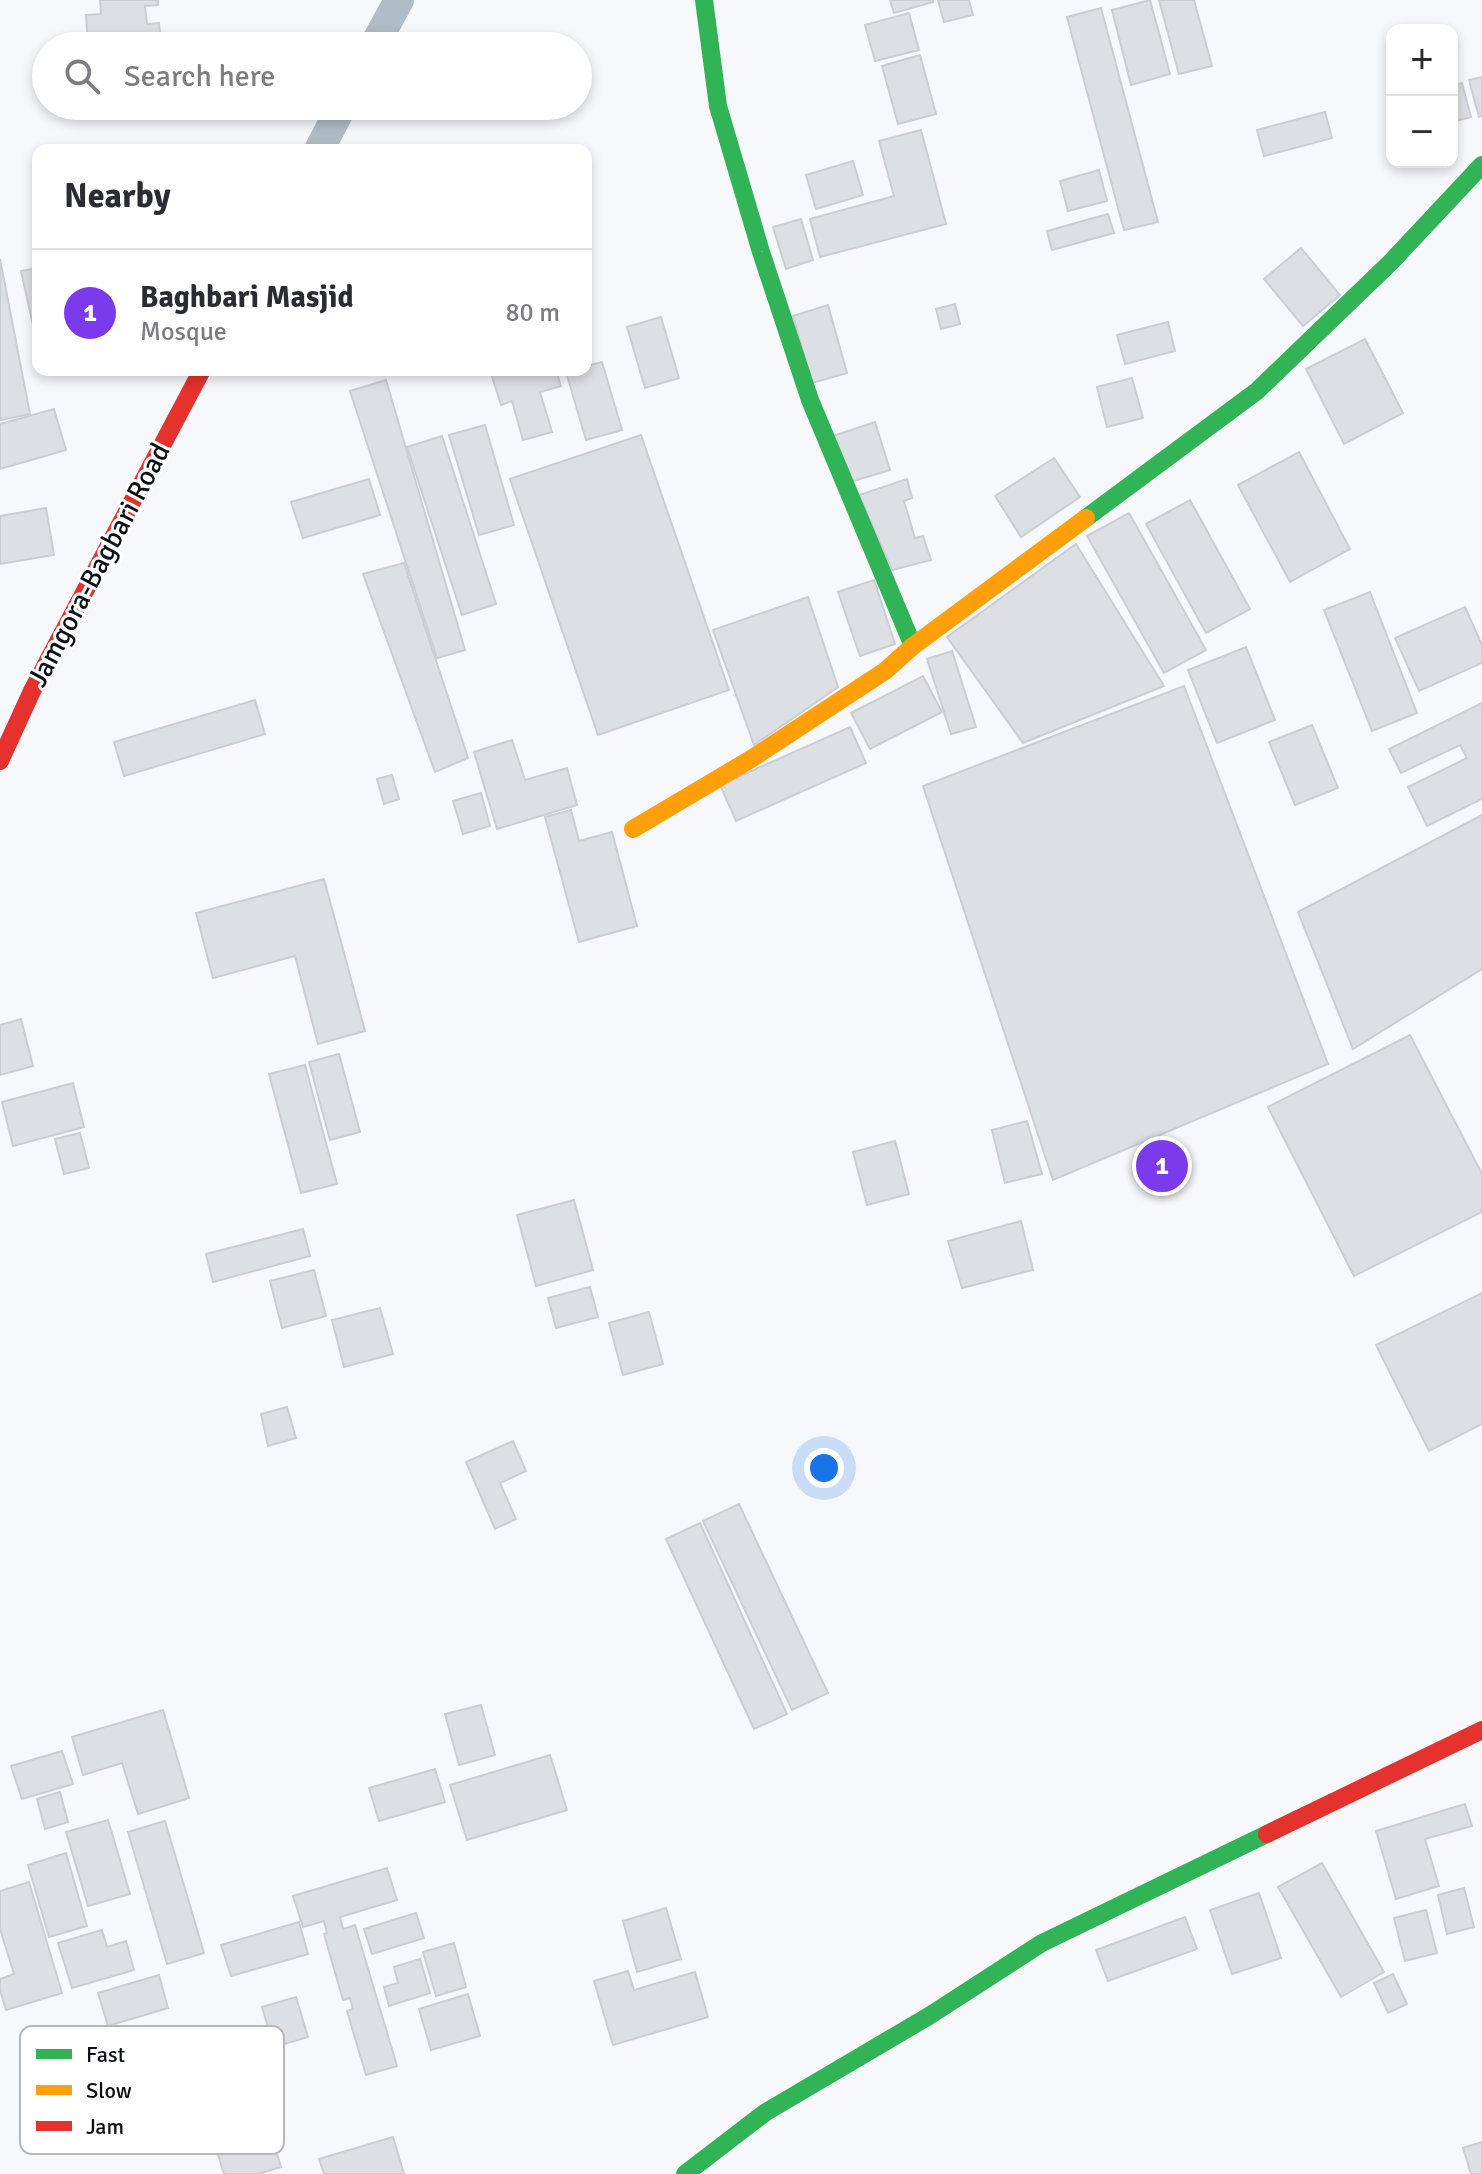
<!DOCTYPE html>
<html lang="en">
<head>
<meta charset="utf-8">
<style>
  body { margin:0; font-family:Signika,sans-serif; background:#f7f7f7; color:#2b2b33 }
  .controls { position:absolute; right:24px; top:24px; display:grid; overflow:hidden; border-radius:16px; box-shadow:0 4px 12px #0003 }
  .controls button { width:72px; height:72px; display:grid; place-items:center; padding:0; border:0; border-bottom:2px solid #e1e1e2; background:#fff; color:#2b2b33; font:40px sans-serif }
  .you { position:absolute; left:824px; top:1468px; width:28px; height:28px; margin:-20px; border:6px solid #fff; border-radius:50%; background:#1a73e8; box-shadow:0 0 0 12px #1a73e833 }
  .badge { display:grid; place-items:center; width:52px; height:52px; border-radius:50%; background:#7c3aed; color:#fff; font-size:26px; font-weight:700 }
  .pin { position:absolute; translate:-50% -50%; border:4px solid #fff; box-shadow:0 2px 8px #0006 }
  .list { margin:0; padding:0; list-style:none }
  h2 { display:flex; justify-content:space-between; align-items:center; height:104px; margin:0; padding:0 32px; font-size:34px }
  h2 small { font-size:26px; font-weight:400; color:#7c7c81 }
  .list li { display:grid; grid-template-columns:52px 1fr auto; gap:24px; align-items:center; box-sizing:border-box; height:128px; padding:0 32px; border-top:2px solid #e1e1e2 }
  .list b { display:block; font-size:30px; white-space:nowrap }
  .list p { margin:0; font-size:26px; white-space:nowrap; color:#7c7c81 }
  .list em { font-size:26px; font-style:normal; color:#7c7c81 }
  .icon { flex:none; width:44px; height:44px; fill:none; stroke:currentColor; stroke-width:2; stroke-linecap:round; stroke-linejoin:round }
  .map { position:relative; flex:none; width:1482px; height:2174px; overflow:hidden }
  .search { position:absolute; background:#fff; box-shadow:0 4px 12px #0003; left:32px; top:32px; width:560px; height:88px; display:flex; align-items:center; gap:20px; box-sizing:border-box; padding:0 28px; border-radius:44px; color:#7c7c81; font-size:30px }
  .panel { position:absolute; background:#fff; box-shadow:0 4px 12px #0003; left:32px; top:144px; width:560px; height:232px; border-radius:16px }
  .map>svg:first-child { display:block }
</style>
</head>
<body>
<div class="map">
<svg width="1482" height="2174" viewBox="0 0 1482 2174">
  <rect width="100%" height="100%" fill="#f6f8fb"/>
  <g fill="#dcdfe3" stroke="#caced3" stroke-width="2">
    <path d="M100,0H158V5L145,6L147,24L159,23L161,43L88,46L86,15L101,14Z"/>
    <path d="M890,0H933V2L894,13Z"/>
    <path d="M938,0H969L973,15L944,22Z"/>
    <path d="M1150,0L1170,74L1131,85L1112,10Z"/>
    <path d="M1159,0H1194L1212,66L1179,74Z"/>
    <path d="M1101,8L1158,222L1124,230L1067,17Z"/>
    <path d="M909,13L919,50L875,61L865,25Z"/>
    <path d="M920,55L936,114L898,124L882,66Z"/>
    <path d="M1482,77V116L1479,117L1469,80Z"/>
    <path d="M1462,83L1471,117L1452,122V86Z"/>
    <path d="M1325,112L1332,138L1264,156L1257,130Z"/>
    <path d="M921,130L946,224L820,257L810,219L894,196L879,141Z"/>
    <path d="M853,161L863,195L816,209L806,175Z"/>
    <path d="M1099,170L1107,201L1068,211L1060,181Z"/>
    <path d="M1108,214L1114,233L1052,250L1047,231Z"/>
    <path d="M801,219L813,260L786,269L773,227Z"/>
    <path d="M1301,248L1340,295L1303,326L1264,279Z"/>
    <path d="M0,259L30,414L1,420L0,414Z"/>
    <path d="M38,268V348L21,271Z"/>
    <path d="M955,304L960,324L941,329L936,309Z"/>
    <path d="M828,305L847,373L812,383L793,316Z"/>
    <path d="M661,317L679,378L645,388L627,327Z"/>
    <path d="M1168,322L1175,351L1125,364L1117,335Z"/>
    <path d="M1365,339L1403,413L1344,444L1306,369Z"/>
    <path d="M602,362L622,430L586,440L566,372L586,370V366Z"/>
    <path d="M490,370H556L561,386L540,392L552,432L523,440L512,401L501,405Z"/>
    <path d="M1132,378L1143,418L1107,427L1097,387Z"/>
    <path d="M386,380L465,650L437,658L350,391Z"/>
    <path d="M54,409L66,450L0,469V424Z"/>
    <path d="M875,422L890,470L847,483L833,436Z"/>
    <path d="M485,425L514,525L479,535L449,435Z"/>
    <path d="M641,435L729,690L598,735L510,479Z"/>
    <path d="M442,436L496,604L462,615L407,447Z"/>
    <path d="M1299,452L1350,549L1290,582L1238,485Z"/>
    <path d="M1054,458L1080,497L1021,537L995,496Z"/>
    <path d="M369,479L380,515L303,538L291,502Z"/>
    <path d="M907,479L912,498L904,501L915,538L923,536L931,560L892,570L859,495Z"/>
    <path d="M1190,500L1250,609L1206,633L1146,524Z"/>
    <path d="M46,508L54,555L0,564V516Z"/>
    <path d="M1129,513L1206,650L1164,673L1087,536Z"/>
    <path d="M1076,544L1164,686L1023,743L947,637Z"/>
    <path d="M404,563L468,758L435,772L363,574Z"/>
    <path d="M874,580L895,644L860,656L838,592Z"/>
    <path d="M1370,592L1417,713L1372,731L1324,610Z"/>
    <path d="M808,597L838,687L754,745L713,630Z"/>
    <path d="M1465,607L1482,645V663L1419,691L1395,638Z"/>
    <path d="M1246,647L1275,720L1217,743L1188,670Z"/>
    <path d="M952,651L976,727L951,734L927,659Z"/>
    <path d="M923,676L942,712L870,749L851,713Z"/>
    <path d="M1184,686L1328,1064L1053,1180L923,786Z"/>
    <path d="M255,700L265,734L124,776L114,742Z"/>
    <path d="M1482,703V799L1427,826L1408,787L1467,758L1460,745L1401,773L1389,749Z"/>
    <path d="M1312,725L1338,788L1295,805L1269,742Z"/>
    <path d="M850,727L866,763L736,821L720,785Z"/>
    <path d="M512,740L525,780L567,768L577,805L497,829L474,752Z"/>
    <path d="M392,775L399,799L384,804L377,779Z"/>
    <path d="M481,793L490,826L463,834L453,801Z"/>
    <path d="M571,810L579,841L612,832L637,926L579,942L545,817Z"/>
    <path d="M1482,815V969L1353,1049L1298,912Z"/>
    <path d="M324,879L365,1031L318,1044L295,956L213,978L196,913Z"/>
    <path d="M21,1019L33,1066L0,1075V1025Z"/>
    <path d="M1410,1035L1482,1174V1212L1354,1276L1268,1107Z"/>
    <path d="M339,1054L360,1132L330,1140L309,1062Z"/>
    <path d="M305,1065L337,1184L301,1193L269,1074Z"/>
    <path d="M73,1083L84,1127L13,1146L2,1102Z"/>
    <path d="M1027,1121L1042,1174L1005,1183L992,1130Z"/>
    <path d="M80,1133L89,1168L64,1174L55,1139Z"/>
    <path d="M895,1141L909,1194L867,1205L853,1152Z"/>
    <path d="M574,1200L593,1270L536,1286L517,1215Z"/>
    <path d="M1021,1221L1033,1270L962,1288L948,1241Z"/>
    <path d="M303,1229L310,1256L213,1282L206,1254Z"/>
    <path d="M314,1270L326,1316L282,1328L270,1281Z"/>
    <path d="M590,1287L598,1317L556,1328L548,1298Z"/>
    <path d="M1482,1293V1424L1429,1451L1376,1345Z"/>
    <path d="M380,1308L393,1354L344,1367L332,1320Z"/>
    <path d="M649,1312L663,1364L623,1375L609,1323Z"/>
    <path d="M287,1407L296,1438L268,1446L261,1414Z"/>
    <path d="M513,1441L526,1471L500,1483L516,1519L495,1529L466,1462Z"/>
    <path d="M739,1504L828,1693L792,1710L703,1521Z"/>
    <path d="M700,1523L787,1714L754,1729L666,1539Z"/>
    <path d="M481,1705L495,1755L459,1765L445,1714Z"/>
    <path d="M163,1710L189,1798L138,1814L122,1763L83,1775L72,1737Z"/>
    <path d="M62,1751L73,1784L22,1799L11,1766Z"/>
    <path d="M550,1755L567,1810L467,1840L450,1785Z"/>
    <path d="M435,1769L445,1802L379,1821L369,1788Z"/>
    <path d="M60,1792L68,1822L45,1829L37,1799Z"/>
    <path d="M1465,1804L1472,1826L1425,1839L1439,1886L1396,1899L1376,1831Z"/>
    <path d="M108,1820L130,1894L88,1906L66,1832Z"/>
    <path d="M165,1821L204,1953L167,1964L128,1832Z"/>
    <path d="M66,1853L87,1926L49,1937L28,1865Z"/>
    <path d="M1322,1863L1384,1972L1341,1997L1278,1887Z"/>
    <path d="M387,1868L397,1900L340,1917L343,1929L355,1925L397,2066L366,2075L347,2011L353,2009L350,1998L343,2000L324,1934L327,1933L324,1921L303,1927L293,1896Z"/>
    <path d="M29,1882L62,1993L6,2010L0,1990V1979L14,1974L0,1929V1891Z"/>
    <path d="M1464,1888L1474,1927L1447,1934L1438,1895Z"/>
    <path d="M1259,1893L1281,1958L1232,1974L1210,1910Z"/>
    <path d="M666,1908L681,1959L637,1972L623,1921Z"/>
    <path d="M1426,1910L1437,1953L1405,1961L1394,1918Z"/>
    <path d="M416,1913L424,1938L372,1954L364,1929Z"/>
    <path d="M1185,1917L1197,1949L1108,1981L1096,1950Z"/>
    <path d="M299,1922L308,1954L231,1976L221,1945Z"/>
    <path d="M102,1930L107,1947L126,1941L134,1970L72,1988L58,1943Z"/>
    <path d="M454,1943L466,1987L436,1996L423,1952Z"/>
    <path d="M420,1959L430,1993L389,2006L384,1987L398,1983L394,1967Z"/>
    <path d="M628,1971L634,1990L695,1972L708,2017L613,2045L594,1981Z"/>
    <path d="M1393,1974L1407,2004L1388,2013L1374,1983Z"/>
    <path d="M159,1975L168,2008L108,2026L98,1993Z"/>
    <path d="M468,1994L480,2036L431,2050L419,2009Z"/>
    <path d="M296,1997L308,2037L274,2047L262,2007Z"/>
    <path d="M264,2110L281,2167L258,2174H224L209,2126Z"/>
    <path d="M393,2137L404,2174H324L319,2159Z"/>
    <path d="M1482,2142V2174H1471L1463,2148Z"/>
  </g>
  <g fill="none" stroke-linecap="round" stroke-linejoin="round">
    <g stroke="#b0bcc7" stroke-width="30">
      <path d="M374,46L399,0"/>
      <path d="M319,150L342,106"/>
    </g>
    <g stroke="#30b455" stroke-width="18">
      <path d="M704,0L718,106L761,252L810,400L913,646"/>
      <path d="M1086,518L1257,391L1390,263L1482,165"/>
      <path d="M685,2174L766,2112L929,2016L1042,1943L1267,1834"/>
    </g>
    <path stroke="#ff9f0a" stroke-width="18" d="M633,829L751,759L885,671L913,646L1086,518"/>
    <g stroke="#e5322d" stroke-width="18">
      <path d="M0,761L32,691L202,370"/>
      <path d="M1267,1834L1482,1730"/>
    </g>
  </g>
  <g text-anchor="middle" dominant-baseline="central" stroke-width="6" stroke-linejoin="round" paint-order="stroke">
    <g font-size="28" fill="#090f14" stroke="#fff">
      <text transform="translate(99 565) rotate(-62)">Jamgora-Bagbari Road</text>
    </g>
  </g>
  <rect x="20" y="2026" width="264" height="128" rx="12" fill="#fff" stroke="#b5b7b8" stroke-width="2"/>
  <rect x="36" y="2049" width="36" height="10" fill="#30b455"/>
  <rect x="36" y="2085" width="36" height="10" fill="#ff9f0a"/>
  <rect x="36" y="2121" width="36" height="10" fill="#e5322d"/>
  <g font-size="22" fill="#090f14">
    <text x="86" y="2062">Fast</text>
    <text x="86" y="2098">Slow</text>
    <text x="86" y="2134">Jam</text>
  </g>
</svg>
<div class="controls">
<button>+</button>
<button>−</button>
</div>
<div class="you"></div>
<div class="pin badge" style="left:1162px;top:1166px">1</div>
<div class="search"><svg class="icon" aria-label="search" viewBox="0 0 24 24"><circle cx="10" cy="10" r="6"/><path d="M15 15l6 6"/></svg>Search here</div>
<section class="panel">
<h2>Nearby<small></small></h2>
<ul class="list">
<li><span class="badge">1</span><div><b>Baghbari Masjid</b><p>Mosque</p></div><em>80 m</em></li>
</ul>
</section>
</div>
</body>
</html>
